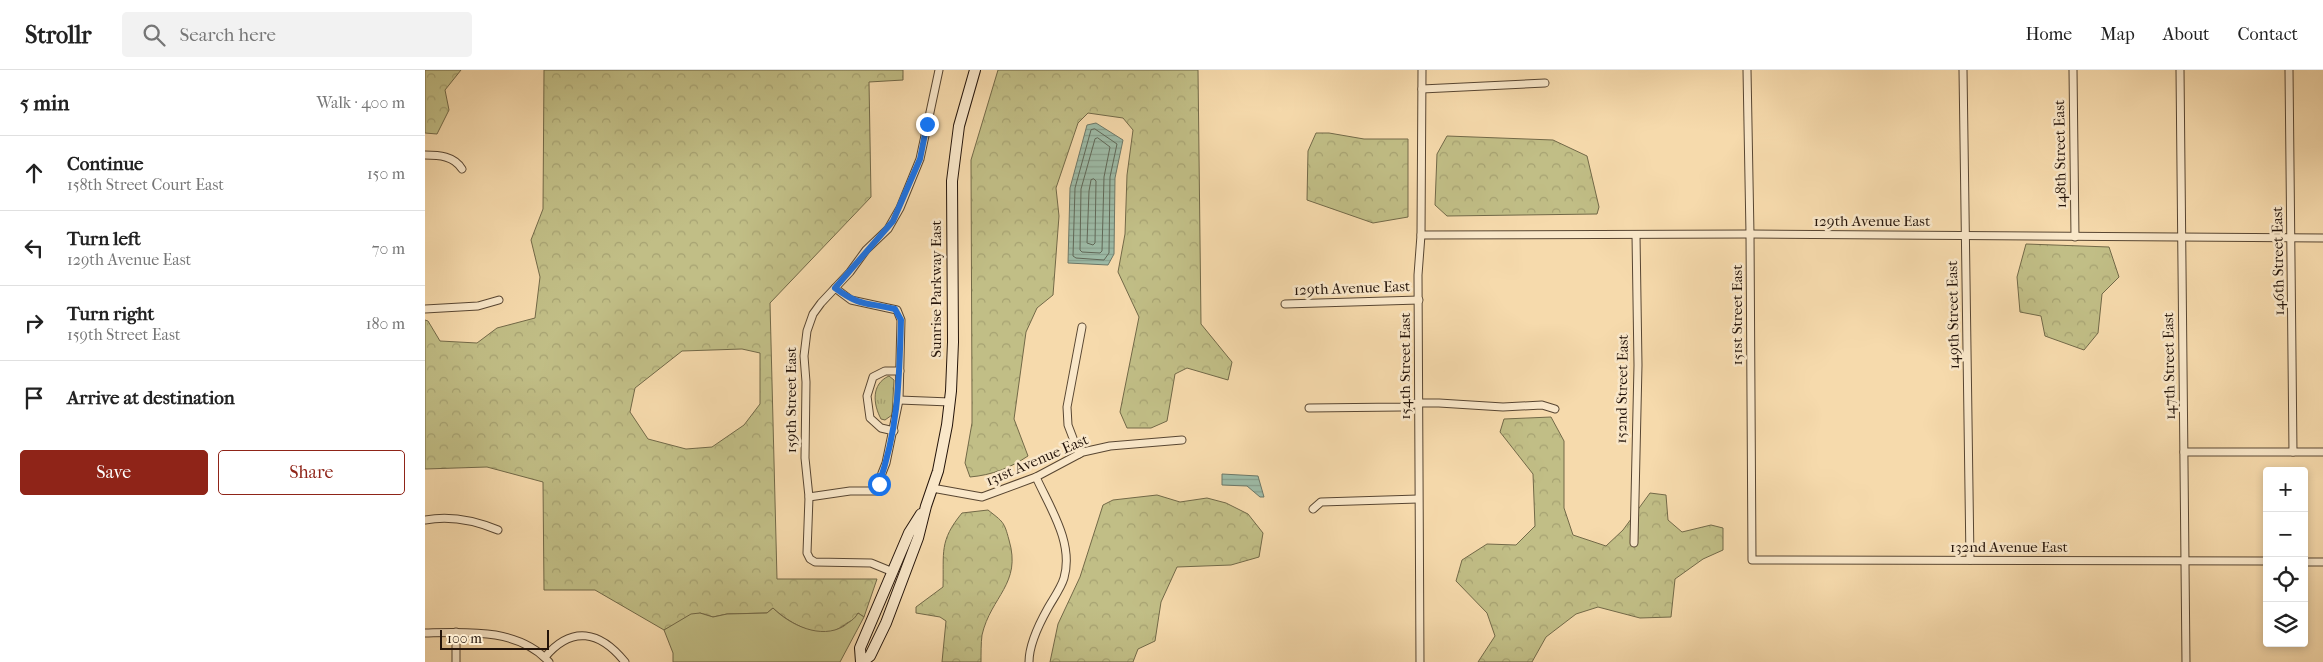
<!DOCTYPE html>
<html lang="en">
<head>
<meta charset="utf-8">
<style>
  body { margin:0; font-family:"IM FELL French Canon",serif; background:#f2f2f2; color:#222 }
  .controls { position:absolute; right:15px; bottom:15px; display:grid; overflow:hidden; border-radius:5px; box-shadow:0 2px 8px #0003 }
  .controls button { width:45px; height:45px; display:grid; place-items:center; padding:0; border:0; border-bottom:1px solid #e0e0e0; background:#fff; color:#222; font:25px sans-serif }
  .scale { position:absolute; left:15px; bottom:12px; width:109px; box-sizing:border-box; padding-left:5px; border:2px solid #24140a; border-top:0; font-size:14px; line-height:18px; white-space:nowrap; color:#24140a; -webkit-text-stroke:4px #f9e7c9; paint-order:stroke }
  .stop { position:absolute; width:15px; height:15px; margin:-11px; border:4px solid #1a73e8; border-radius:50%; background:#fff }
  .stop.end { background:#1a73e8; border-color:#fff; box-shadow:0 1px 5px #0008 }
  .list { margin:0; padding:0; list-style:none }
  h2 { display:flex; justify-content:space-between; align-items:center; height:65px; margin:0; padding:0 20px; font-size:21px }
  h2 small { font-size:16px; font-weight:400; color:#767676 }
  .list li { display:grid; grid-template-columns:32px 1fr auto; gap:15px; align-items:center; box-sizing:border-box; height:75px; padding:0 20px; border-top:1px solid #e0e0e0 }
  .list b { display:block; font-size:19px; white-space:nowrap }
  .list p { margin:0; font-size:16px; white-space:nowrap; color:#767676 }
  .list em { font-size:16px; font-style:normal; color:#767676 }
  .actions { display:flex; gap:10px; padding:15px 20px }
  .actions a { flex:1; padding:11px 0; border:1px solid #8f2418; border-radius:5px; text-align:center; font-size:18px; color:#8f2418 }
  .actions .main { background:#8f2418; color:#fff }
  .icon { flex:none; width:28px; height:28px; fill:none; stroke:currentColor; stroke-width:2; stroke-linecap:round; stroke-linejoin:round }
  .map { position:relative; flex:none; width:1898px; height:592px; overflow:hidden }
  header { display:flex; align-items:center; gap:30px; box-sizing:border-box; height:70px; padding:0 25px; background:#fff; border-bottom:1px solid #e0e0e0 }
  header strong { font-size:24px }
  nav { display:flex; gap:28px; margin-inline-start:auto; font-size:18px }
  .search { width:350px; height:45px; background:#f2f2f2; display:flex; align-items:center; gap:12px; box-sizing:border-box; padding:0 18px; border-radius:5px; color:#767676; font-size:19px }
  main { display:flex }
  aside { flex:1; background:#fff }
  .map>svg:first-child { display:block }
</style>
</head>
<body>
<header>
<strong>Strollr</strong>
<div class="search"><svg class="icon" aria-label="search" viewBox="0 0 24 24"><circle cx="10" cy="10" r="6"/><path d="M15 15l6 6"/></svg>Search here</div>
<nav><a>Home</a><a>Map</a><a>About</a><a>Contact</a></nav>
</header>
<main>
<aside>
<h2>5 min<small>Walk · 400 m</small></h2>
<ul class="list">
<li><svg class="icon" aria-label="ahead" viewBox="0 0 24 24"><path d="M12 20V5M6 11l6-6 6 6"/></svg><div><b>Continue</b><p>158th Street Court East</p></div><em>150 m</em></li>
<li><svg class="icon" aria-label="left" viewBox="0 0 24 24"><path d="M17 20v-9H6M10 6l-5 5 5 5"/></svg><div><b>Turn left</b><p>129th Avenue East</p></div><em>70 m</em></li>
<li><svg class="icon" aria-label="right" viewBox="0 0 24 24"><path d="M7 20v-9h11M14 6l5 5-5 5"/></svg><div><b>Turn right</b><p>159th Street East</p></div><em>180 m</em></li>
<li><svg class="icon" aria-label="arrive" viewBox="0 0 24 24"><path d="M6 21V4h12l-3 4 3 4H6"/></svg><div><b>Arrive at destination</b></div></li>
</ul>
<div class="actions"><a class="main">Save</a><a>Share</a></div>
</aside>
<div class="map">
<svg width="1898" height="592" viewBox="0 0 1898 592">
  <defs>
    <pattern id="grass-tufts" width="24" height="20" patternUnits="userSpaceOnUse" patternTransform="scale(1.25)"><rect width="24" height="20" fill="#c1be86"/><path d="M3 7l-1-3M5 7V3M7 7l1-3M15 17l-1-3M17 17v-4M19 17l1-3" fill="none" stroke="#a6a272"/></pattern>
    <pattern id="forest-crowns" width="20" height="18" patternUnits="userSpaceOnUse" patternTransform="scale(1.25)"><rect width="20" height="18" fill="#c1be86"/><path d="M2 6a3 3 0 1 1 6 0M12 15a3 3 0 1 1 6 0" fill="none" stroke="#a6a272"/></pattern>
    <pattern id="water-rules" width="6" height="5" patternUnits="userSpaceOnUse" patternTransform="scale(1.25)"><rect width="6" height="5" fill="#9dbba7"/><path d="M0 2.5h6" fill="none" stroke="#87a08e"/></pattern>
  </defs>
  <rect width="100%" height="100%" fill="#f6daac"/>
  <filter id="stains"><feTurbulence type="fractalNoise" baseFrequency=".004" numOctaves="4"/><feColorMatrix values="0 0 0 0 .2 0 0 0 0 .09 0 0 0 0 .02 0 0 0 .5 -.17"/></filter>
  <radialGradient id="worn" r=".72"><stop offset=".6" stop-color="#630" stop-opacity="0"/><stop offset="1" stop-color="#630" stop-opacity=".3"/></radialGradient>
  <path fill="url(#grass-tufts)" stroke="#726948" d="M464,306L469,310L467,345L460,350L456,349C448,334 446,314 464,306Z"/>
  <g fill="url(#forest-crowns)" stroke="#726948" fill-rule="evenodd">
    <path d="M0,0H36L20,20L24,40L12,64L0,63Z"/>
    <path d="M119,0H478V10L444,12L446,127L345,233L352,509H452L439,547L433,543C430,549 428,550 422,553C415,558 409,562 401,563C384,564 359,549 348,538L342,543L302,544L288,547L275,543L239,560L170,520H119L118,412L62,397L0,399V250L3,251L15,271L52,273L72,258L110,248L115,207L106,170L118,139ZM317,279L335,283V334L319,355L287,377L261,379L223,369L205,342L210,318L257,281Z"/>
    <path d="M573,0H773L776,254L807,292L803,310L762,298L750,304L742,351L726,358H702L695,342L714,247L693,202L700,164L702,105L708,60L698,48L663,43L653,53L631,118L634,146L628,225L612,238L601,262L589,349L603,386C585,398 567,405 545,407L540,393L547,353V331L546,90Z"/>
    <path d="M891,63H904L939,69H983V147L948,153L882,130L883,81Z"/>
    <path d="M1022,66L1128,70L1162,86L1174,137L1172,144L1022,146L1010,135L1012,84Z"/>
    <path d="M1601,174L1684,177L1694,207L1677,224L1673,263L1659,280L1620,266L1616,246L1595,242L1592,207Z"/>
    <path d="M1126,347L1139,371V438L1148,465L1181,476L1198,460L1225,423L1241,425L1243,450L1257,462L1286,455L1298,458V480L1278,489L1250,509L1246,547L1215,548L1173,537L1151,544L1121,567L1107,592H1053L1070,566L1062,543L1031,511L1037,490L1062,474L1091,475L1110,456L1108,404L1075,362L1079,349Z"/>
    <path d="M732,425L755,432L782,428L801,433L823,444L838,463L834,487L806,495L752,497L736,532L730,571L713,579L708,592H625L633,554L655,507L678,435L688,430Z"/>
    <path d="M563,440C578,452 579,451 584,470C597,514 566,526 557,565C556,573 556,583 556,592H517L521,551L515,547L491,543V537L518,517C519,482 514,471 537,443Z"/>
  </g>
  <path fill="#c1be86" stroke="#726948" d="M348,538C365,555 396,570 419,556C425,551 429,550 433,543L439,547L415,592H248V583L239,560L266,544L275,543L288,547L302,544L342,543Z"/>
  <g fill="url(#water-rules)" stroke="#6d7868">
    <path d="M671,53L698,70L690,108L689,184L683,195L643,193L645,118L662,55Z"/>
    <path d="M797,404L833,406L839,427H835L822,416L797,415Z"/>
  </g>
  <g fill="none" stroke-linecap="round" stroke-linejoin="round">
    <g stroke="#606858" stroke-width="1">
      <path d="M670,59L692,74L685,107L684,183L679,190L651,188L648,186L650,118L666,60Z"/>
      <path d="M673,68L685,77L679,107L677,181L675,183L657,182L655,180L656,119L670,69Z"/>
      <path d="M669,109L671,111L670,173L668,175L662,173L664,121L666,110Z"/>
    </g>
    <g stroke="#584632" stroke-width="9">
      <g id="street">
        <path d="M1322,0L1325,164L1327,490L1842,491"/>
        <path d="M1538,0L1545,490"/>
        <path d="M1648,0L1650,167"/>
        <path d="M1755,0L1761,592"/>
        <path d="M1864,0L1868,382"/>
        <path d="M997,19L1120,13"/>
        <path d="M0,85C14,85 29,86 37,99"/>
        <path d="M996,165L1325,164L1898,168"/>
        <path d="M860,234L994,230"/>
        <path d="M0,239L53,236L74,230"/>
        <path d="M474,330L525,332"/>
        <path d="M884,338L976,337L994,333H1014L1078,337L1117,335L1130,339"/>
        <path d="M469,361L456,358L445,348L442,326L448,307L460,301H475"/>
        <path d="M1759,382H1898"/>
        <path d="M654,384L643,355L642,337L657,257"/>
        <path d="M507,418L557,427L611,407L658,382L685,376L757,370"/>
        <path d="M384,427L425,421H450L461,393L474,330L476,250L472,240L426,230L410,218"/>
        <path d="M888,439L896,432L993,429"/>
        <path d="M0,450C26,445 49,450 73,460"/>
        <path d="M1209,473L1213,295L1211,165"/>
        <path d="M1879,492H1898"/>
        <path d="M468,502L446,493L390,492L385,489L382,483L384,427L380,388L381,312L379,286L382,261L388,244L396,233L425,202L441,180L463,159L475,138L495,89L514,0"/>
        <path d="M31,562V592"/>
        <path d="M0,563C41,562 94,558 124,592"/>
        <path d="M120,587C147,555 175,561 200,592"/>
        <path d="M604,592C604,574 614,554 623,538C628,529 636,518 639,508C649,473 625,438 611,407"/>
        <path d="M995,592L993,205L996,165L997,0"/>
      </g>
    </g>
    <g stroke="#24140a" stroke-width="12">
      <g id="secondary">
        <path d="M436,592L435,578L484,463L496,444"/>
        <path d="M437,592L445,586L461,553L493,468L501,436L513,401L522,355L526,321L528,272L527,111L534,56L550,0"/>
      </g>
    </g>
    <use href="#street" stroke="#f9e7c9" stroke-width="7"/>
    <use href="#secondary" stroke="#f9e7c9" stroke-width="10"/>
  </g>
  <g fill="none" stroke-linecap="round" stroke-linejoin="round">
    <path stroke="#1a73e8" stroke-width="6" d="M454,414C474,355 474,310 476,250L470,239C441,232 436,237 410,218L468,151L495,89L502,54"/>
  </g>
  <g text-anchor="middle" dominant-baseline="central" stroke-width="5" stroke-linejoin="round" paint-order="stroke">
    <g font-size="15" fill="#24140a" stroke="#f9e7c9">
      <text transform="translate(1635 84) rotate(-91)">148th Street East</text>
      <text x="1447" y="151">129th Avenue East</text>
      <text transform="translate(1853 191) rotate(-91)">146th Street East</text>
      <text transform="translate(927 218) rotate(-2)">129th Avenue East</text>
      <text transform="translate(511 219) rotate(-90)">Sunrise Parkway East</text>
      <text transform="translate(1312 245) rotate(-90)">151st Street East</text>
      <text transform="translate(1528 245) rotate(-91)">149th Street East</text>
      <text transform="translate(980 296) rotate(-90)">154th Street East</text>
      <text transform="translate(1744 296) rotate(-91)">147th Street East</text>
      <text transform="translate(1197 319) rotate(-89)">152nd Street East</text>
      <text transform="translate(366 330) rotate(-90)">159th Street East</text>
      <text transform="translate(612 390) rotate(-23)">131st Avenue East</text>
      <text x="1584" y="477">132nd Avenue East</text>
    </g>
  </g>
  <rect width="100%" height="100%" filter="url(#stains)"/>
  <rect width="100%" height="100%" fill="url(#worn)"/>
</svg>
<div class="controls">
<button>+</button>
<button>−</button>
<button><svg class="icon" aria-label="locate" viewBox="0 0 24 24"><circle cx="12" cy="12" r="6"/><path d="M12 2v4M12 18v4M2 12h4M18 12h4"/></svg></button>
<button><svg class="icon" aria-label="layers" viewBox="0 0 24 24"><path d="M12 4l9 5-9 5-9-5zM3 14l9 5 9-5"/></svg></button>
</div>
<div class="scale">100 m</div>
<div class="stop" style="left:454px;top:414px"></div>
<div class="stop end" style="left:502px;top:54px"></div>
</div>
</main>
</body>
</html>
